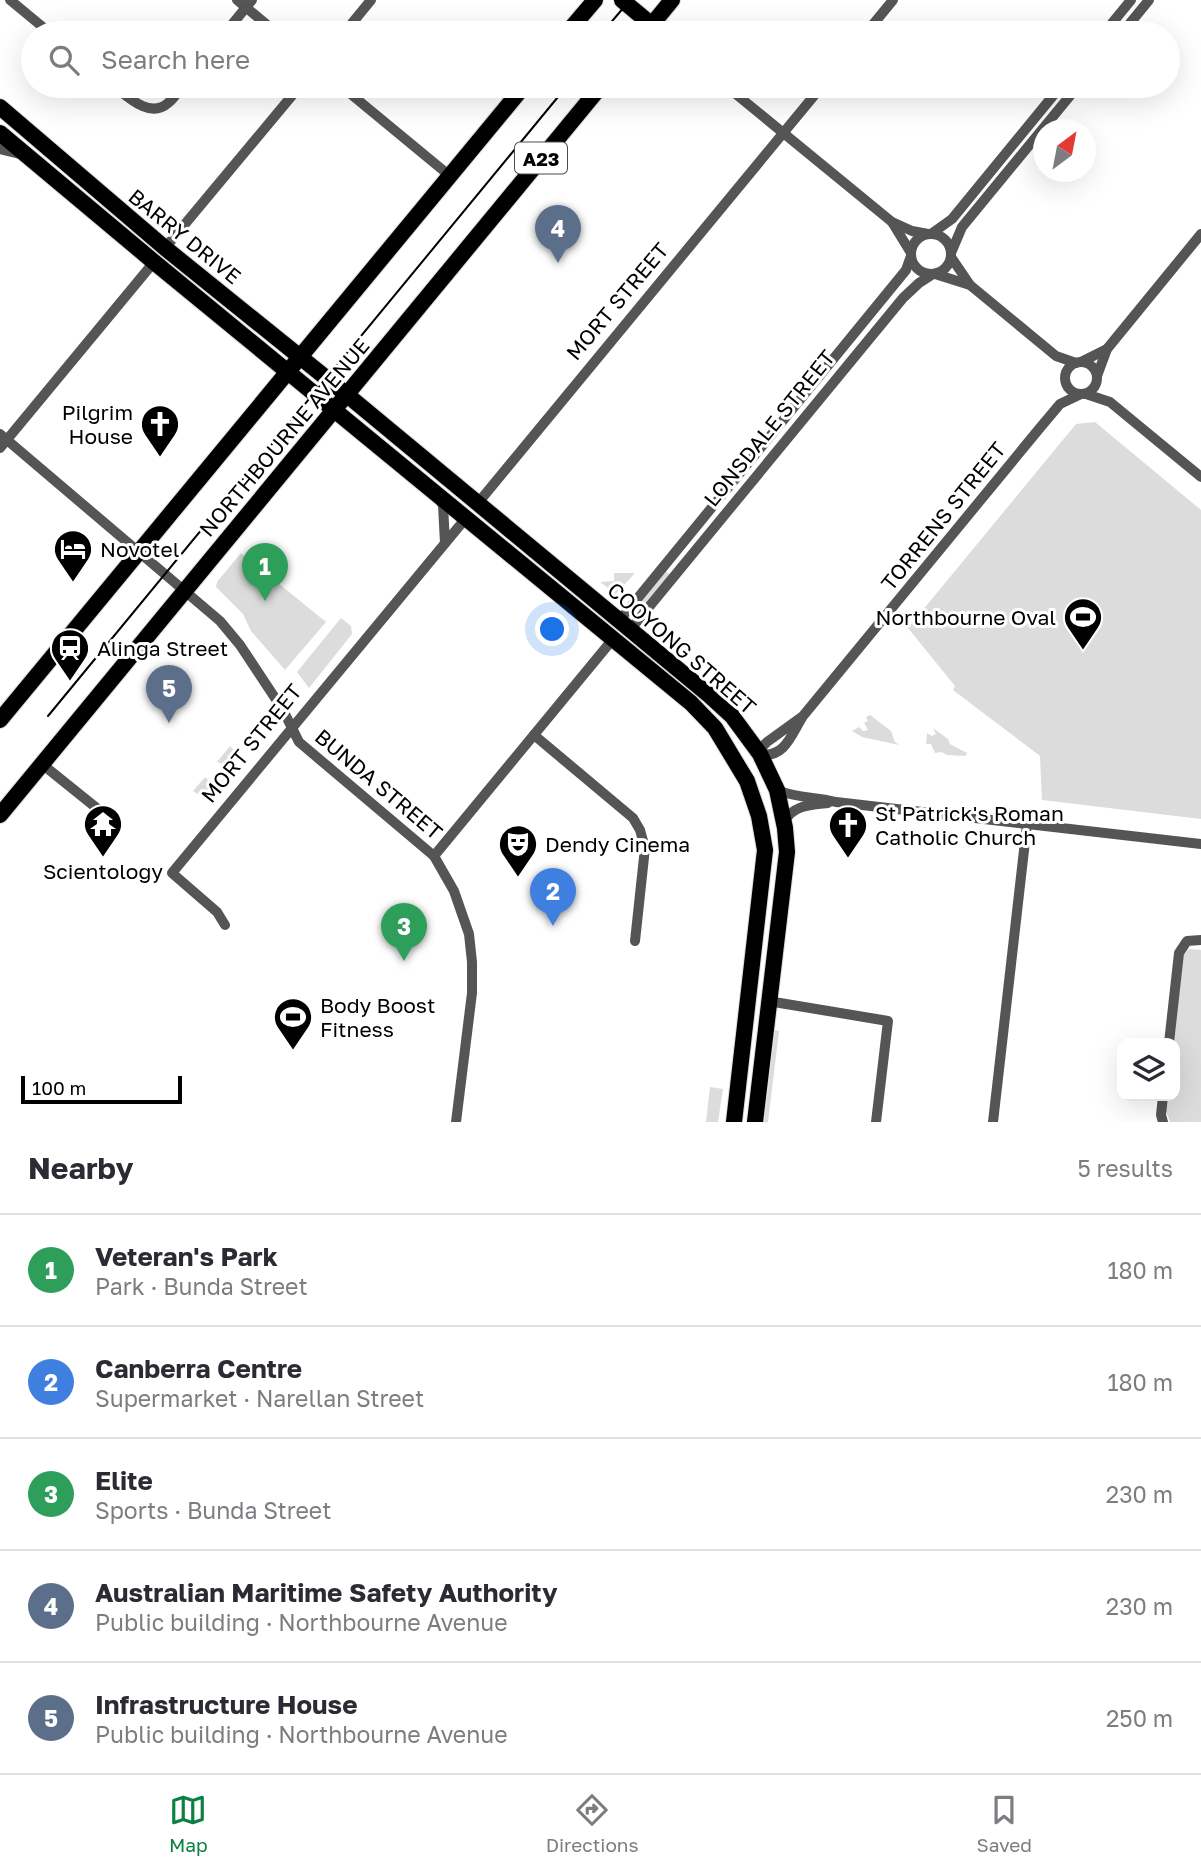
<!DOCTYPE html>
<html lang="en">
<head>
<meta charset="utf-8">
<style>
  body { margin:0; font-family:"Golos Text",sans-serif; background:#f7f7f7; color:#2b2b33 }
  .controls { position:absolute; right:21px; bottom:21px; display:grid; overflow:hidden; border-radius:14px; box-shadow:0 7px 28px #0002 }
  .controls button { width:63px; height:63px; display:grid; place-items:center; padding:0; border:0; border-bottom:2px solid #e1e1e2; background:#fff; color:#2b2b33; font:35px sans-serif }
  .compass { position:absolute; left:1033px; top:119px; width:63px; height:63px; border-radius:50%; background:#fff; box-shadow:0 7px 28px #0002; rotate:32deg }
  .scale { position:absolute; left:21px; bottom:18px; width:161px; box-sizing:border-box; padding-left:7px; border:4px solid #000; border-top:0; font-size:19px; line-height:24px; white-space:nowrap; color:#000; -webkit-text-stroke:5px #fff; paint-order:stroke }
  .you { position:absolute; left:553px; top:630px; width:24px; height:24px; margin:-18px; border:5px solid #fff; border-radius:50%; background:#1a73e8; box-shadow:0 0 0 10px #1a73e833 }
  .badge { display:grid; place-items:center; width:46px; height:46px; border-radius:50%; background:#0b8043; color:#fff; font-size:23px; font-weight:700 }
  .pin { position:absolute; translate:-50% -58px; filter:drop-shadow(0 2px 4px #0008) }
  .pin::after { content:''; position:absolute; top:37px; width:24px; height:21px; background:inherit; clip-path:polygon(0 0,100% 0,50% 100%) }
  .list { margin:0; padding:0; list-style:none }
  h2 { display:flex; justify-content:space-between; align-items:center; height:91px; margin:0; padding:0 28px; font-size:30px }
  h2 small { font-size:23px; font-weight:400; color:#7c7c81 }
  .list li { display:grid; grid-template-columns:46px 1fr auto; gap:21px; align-items:center; box-sizing:border-box; height:112px; padding:0 28px; border-top:2px solid #e1e1e2 }
  .list b { display:block; font-size:26px; white-space:nowrap }
  .list p { margin:0; font-size:23px; white-space:nowrap; color:#7c7c81 }
  .list em { font-size:23px; font-style:normal; color:#7c7c81 }
  .icon { flex:none; width:38px; height:38px; fill:none; stroke:currentColor; stroke-width:2; stroke-linecap:round; stroke-linejoin:round }
  .map { position:relative; flex:none; width:1201px; height:1122px; overflow:hidden }
  .search { position:absolute; background:#fff; box-shadow:0 7px 28px #0002; left:21px; right:21px; top:21px; height:77px; display:flex; align-items:center; gap:18px; box-sizing:border-box; padding:0 24px; border-radius:38px; color:#7c7c81; font-size:26px }
  .sheet { height:651px; background:#fff }
  nav { display:flex; justify-content:space-around; align-items:center; box-sizing:border-box; height:98px; border-top:2px solid #e1e1e2; background:#fff; font-size:19px; color:#7c7c81 }
  nav a { display:grid; justify-items:center; gap:4px }
  nav .on { color:#0b8043 }
  .map>svg:first-child { display:block }
</style>
</head>
<body>
<div class="map">
<svg width="1201" height="1122" viewBox="0 0 1201 1122">
  <rect width="100%" height="100%" fill="#fff"/>
  <g fill="#dcdcdc">
    <path d="M1095,422L1201,510V819L1042,800L1040,756L953,690L955,686L908,628L1076,424Z"/>
    <path d="M241,553L326,622L285,670L251,631L243,614L216,587L217,582Z"/>
    <path d="M665,570L671,576L640,611L634,606Z"/>
    <path d="M614,573H635L616,594L600,582L614,581Z"/>
    <path d="M341,618L351,626L352,634L309,688L297,672Z"/>
    <path d="M870,715L891,731L895,742L899,745L862,737L852,731L859,727L863,731L868,730L864,723L868,721L866,717Z"/>
    <path d="M933,728L948,739L950,744L967,753L966,756L947,755L942,752L935,753L931,744H926L927,733L932,736L936,734Z"/>
    <path d="M230,746L238,754L226,765L217,762Z"/>
    <path d="M205,777L213,785L203,797L193,791Z"/>
    <path d="M1189,949L1201,950V1122H1170L1166,1111L1168,1096H1175L1174,1043L1183,955Z"/>
    <path d="M775,1030L779,1031L768,1122H764Z"/>
    <path d="M710,1087L723,1089L718,1122H706Z"/>
  </g>
  <g fill="none" stroke-linecap="round" stroke-linejoin="round">
    <g stroke="#dbdbdb" stroke-width="18">
      <g id="primary">
        <path d="M0,107L165,248L346,394L709,695L732,716L760,754L777,790L785,828L787,852L755,1122"/>
        <path d="M0,133L154,262L691,703L715,728L747,781L759,816L765,850L734,1122"/>
      </g>
    </g>
    <g stroke="#dbdbdb" stroke-width="18">
      <g id="trunk">
        <path d="M622,0L652,25"/>
        <path d="M567,33L595,0"/>
        <path d="M645,33L672,0"/>
        <path d="M0,720L524,86"/>
        <path d="M0,815L601,86"/>
      </g>
    </g>
    <g stroke="#555" stroke-width="10">
      <path d="M10,0L50,33"/>
      <path d="M237,0L277,33"/>
      <path d="M225,33L252,0"/>
      <path d="M344,33L371,0"/>
      <path d="M866,33L893,0"/>
      <path d="M1104,33L1131,0"/>
      <path d="M1122,33L1149,0"/>
      <path d="M114,86C128,97 150,119 168,103C174,99 178,91 182,86"/>
      <path d="M341,86L450,176"/>
      <path d="M726,86L892,222L912,231L928,234"/>
      <path d="M892,222L911,253"/>
      <circle cx="931" cy="254" r="20"/>
      <path d="M931,234L952,219L1061,86"/>
      <path d="M165,248L300,86"/>
      <path d="M951,253L962,227L1078,86"/>
      <path d="M951,257L970,285L1056,356L1076,363"/>
      <path d="M935,274L970,285"/>
      <path d="M1081,362L1107,349"/>
      <circle cx="1081" cy="378" r="16"/>
      <path d="M1097,376L1107,349L1201,234"/>
      <path d="M1086,394L1110,402L1201,477"/>
      <path d="M0,434L220,621L240,645L283,710L299,742L434,856L454,891L469,934L472,962V993L456,1122"/>
      <path d="M0,448L154,262"/>
      <path d="M439,499L443,505L445,543"/>
      <path d="M478,503L822,86"/>
      <path d="M619,621L906,270L911,256"/>
      <path d="M630,630L903,298L919,283L933,274"/>
      <path d="M803,716L767,742L762,747L760,754C785,759 792,733 803,716L1039,429L1060,404L1081,394"/>
      <path d="M534,735L633,818L640,830L645,848L635,941"/>
      <path d="M42,764L109,818"/>
      <path d="M777,790C796,798 816,797 836,802L1201,844"/>
      <path d="M784,822C793,805 810,805 828,803"/>
      <path d="M434,856L613,639"/>
      <path d="M225,925L217,912L172,873L466,518"/>
      <path d="M768,1001L888,1021L876,1122"/>
      <path d="M1169,1043L1179,953L1187,941L1201,940"/>
      <path d="M993,1122L1027,824"/>
      <path d="M1163,1122L1161,1115L1163,1096"/>
    </g>
    <path stroke="#555" stroke-width="12" d="M0,148L20,153"/>
    <use href="#primary" stroke="#000" stroke-width="16"/>
    <use href="#trunk" stroke="#000" stroke-width="16"/>
    <g stroke="#000" stroke-width="2">
      <path d="M602,33L630,0"/>
      <path d="M48,716L567,86"/>
    </g>
  </g>
  <defs>
    <g id="church-pin" transform="scale(2.0125)"><path d="M0 17L-7.5 6A9.5 9.5 0 1 1 7.5 6Z" fill="#000" stroke="#fff"/><path d="M-1.2-6h2.4v3.5h3.3v2.4h-3.3V6h-2.4V-.1h-3.3v-2.4h3.3Z" fill="#fff"/></g>
    <g id="hotel-pin" transform="scale(2.0125)"><path d="M0 17L-7.5 6A9.5 9.5 0 1 1 7.5 6Z" fill="#000" stroke="#fff"/><path d="M-6-4.5h1.5V1H6V5H4.5V3h-9V5H-6ZM-4 0a1.8 1.8 0 1 1 3.6 0ZM.5 0V-2.5h3Q6-2.5 6 0Z" fill="#fff"/></g>
    <g id="stadium-pin" transform="scale(2.0125)"><path d="M0 17L-7.5 6A9.5 9.5 0 1 1 7.5 6Z" fill="#000" stroke="#fff"/><path d="M0-5a6.5 5 0 1 0 0 10a6.5 5 0 1 0 0-10ZM-3.5-1.8h7v3.6h-7Z" fill="#fff"/></g>
    <g id="station-pin" transform="scale(2.0125)"><path d="M0 17L-7.5 6A9.5 9.5 0 1 1 7.5 6Z" fill="#000" stroke="#fff"/><path d="M-3-6H3Q5-6 5-4V2Q5 4 3 4L4.5 6H3L1.5 4h-3L-3 6H-4.5L-3 4Q-5 4-5 2V-4Q-5-6-3-6ZM-3.5-4v3h7v-3ZM-3.5 1v1.5H-2V1ZM2 1v1.5H3.5V1Z" fill="#fff"/></g>
    <g id="temple-pin" transform="scale(2.0125)"><path d="M0 17L-7.5 6A9.5 9.5 0 1 1 7.5 6Z" fill="#000" stroke="#fff"/><path d="M0-6L5-2H3V0L6.5 2.5H4V6H1.5V3h-3V6H-4V2.5H-6.5L-3 0V-2H-5Z" fill="#fff"/></g>
    <g id="theatre-pin" transform="scale(2.0125)"><path d="M0 17L-7.5 6A9.5 9.5 0 1 1 7.5 6Z" fill="#000" stroke="#fff"/><path d="M-5-5.5Q0-4 5-5.5V0Q5 5 0 6Q-5 5-5 0ZM-3.3-2.5H-1v1.5H-3.3ZM1-2.5H3.3v1.5H1ZM-2.8 1Q0 5.5 2.8 1Z" fill="#fff"/></g>
  </defs>
  <g fill-rule="evenodd">
    <use href="#church-pin" x="160" y="424"/>
    <use href="#hotel-pin" x="73" y="549"/>
    <use href="#stadium-pin" x="1083" y="617"/>
    <use href="#station-pin" x="70" y="648"/>
    <use href="#temple-pin" x="103" y="824"/>
    <use href="#church-pin" x="848" y="825"/>
    <use href="#theatre-pin" x="518" y="844"/>
    <use href="#stadium-pin" x="293" y="1017"/>
  </g>
  <g text-anchor="middle" dominant-baseline="central" stroke-width="6" stroke-linejoin="round" paint-order="stroke">
    <rect fill="#fff" stroke="#4c4c4c" stroke-width="2" x="515" y="142.5" width="52" height="31" rx="5"/>
    <g font-size="19" font-weight="bold" fill="#000">
      <text x="541" y="158">A23</text>
    </g>
    <g font-size="21" fill="#000" stroke="#fff">
      <text transform="translate(185 236) rotate(39)">BARRY DRIVE</text>
      <text transform="translate(617 301) rotate(-50)">MORT STREET</text>
      <text transform="translate(769 428) rotate(-51)">LONSDALE STREET</text>
      <text transform="translate(284 437) rotate(-50)">NORTHBOURNE AVENUE</text>
      <text transform="translate(943 516) rotate(-51)">TORRENS STREET</text>
      <text transform="translate(682 648) rotate(41)">COOYONG STREET</text>
      <text transform="translate(251 743) rotate(-51)">MORT STREET</text>
      <text transform="translate(379 784) rotate(40)">BUNDA STREET</text>
    </g>
    <g font-size="21" fill="#000" stroke="#fff" text-anchor="start">
      <text x="133" y="412" text-anchor="end">Pilgrim<tspan x="133" dy="24">House</tspan></text>
      <text x="100" y="549">Novotel</text>
      <text x="1056" y="617" text-anchor="end">Northbourne Oval</text>
      <text x="97" y="648">Alinga Street</text>
      <text x="875" y="813">St Patrick's Roman<tspan x="875" dy="24">Catholic Church</tspan></text>
      <text x="545" y="844">Dendy Cinema</text>
      <text x="103" y="871" text-anchor="middle">Scientology</text>
      <text x="320" y="1005">Body Boost<tspan x="320" dy="24">Fitness</tspan></text>
    </g>
  </g>
</svg>
<div class="controls">
<button><svg class="icon" aria-label="layers" viewBox="0 0 24 24"><path d="M12 4l9 5-9 5-9-5zM3 14l9 5 9-5"/></svg></button>
</div>
<svg class="compass" viewBox="-18 -18 36 36"><path d="M0-13l5 13h-10z" fill="#e53935"/><path d="M0 13l5-13h-10z" fill="#7c7c81"/></svg>
<div class="scale">100 m</div>
<div class="you"></div>
<div class="pin badge" style="left:265px;top:601px;background:#2e9e5b">1</div>
<div class="pin badge" style="left:553px;top:926px;background:#3f7fe0">2</div>
<div class="pin badge" style="left:404px;top:961px;background:#2e9e5b">3</div>
<div class="pin badge" style="left:558px;top:263px;background:#5c6f8a">4</div>
<div class="pin badge" style="left:169px;top:723px;background:#5c6f8a">5</div>
<div class="search"><svg class="icon" aria-label="search" viewBox="0 0 24 24"><circle cx="10" cy="10" r="6"/><path d="M15 15l6 6"/></svg>Search here</div>
</div>
<section class="sheet">
<h2>Nearby<small>5 results</small></h2>
<ul class="list">
<li><span class="badge" style="background:#2e9e5b">1</span><div><b>Veteran's Park</b><p>Park · Bunda Street</p></div><em>180 m</em></li>
<li><span class="badge" style="background:#3f7fe0">2</span><div><b>Canberra Centre</b><p>Supermarket · Narellan Street</p></div><em>180 m</em></li>
<li><span class="badge" style="background:#2e9e5b">3</span><div><b>Elite</b><p>Sports · Bunda Street</p></div><em>230 m</em></li>
<li><span class="badge" style="background:#5c6f8a">4</span><div><b>Australian Maritime Safety Authority</b><p>Public building · Northbourne Avenue</p></div><em>230 m</em></li>
<li><span class="badge" style="background:#5c6f8a">5</span><div><b>Infrastructure House</b><p>Public building · Northbourne Avenue</p></div><em>250 m</em></li>
</ul>
</section>
<nav>
<a class="on"><svg class="icon" aria-label="map" viewBox="0 0 24 24"><path d="M3 6l6-2 6 2 6-2v14l-6 2-6-2-6 2zM9 4v14M15 6v14"/></svg>Map</a>
<a><svg class="icon" aria-label="directions" viewBox="0 0 24 24"><path d="M12 3l9 9-9 9-9-9zM9 14v-3h6M13 9l2 2-2 2"/></svg>Directions</a>
<a><svg class="icon" aria-label="saved" viewBox="0 0 24 24"><path d="M7 4h10v16l-5-4-5 4z"/></svg>Saved</a>
</nav>
</body>
</html>
